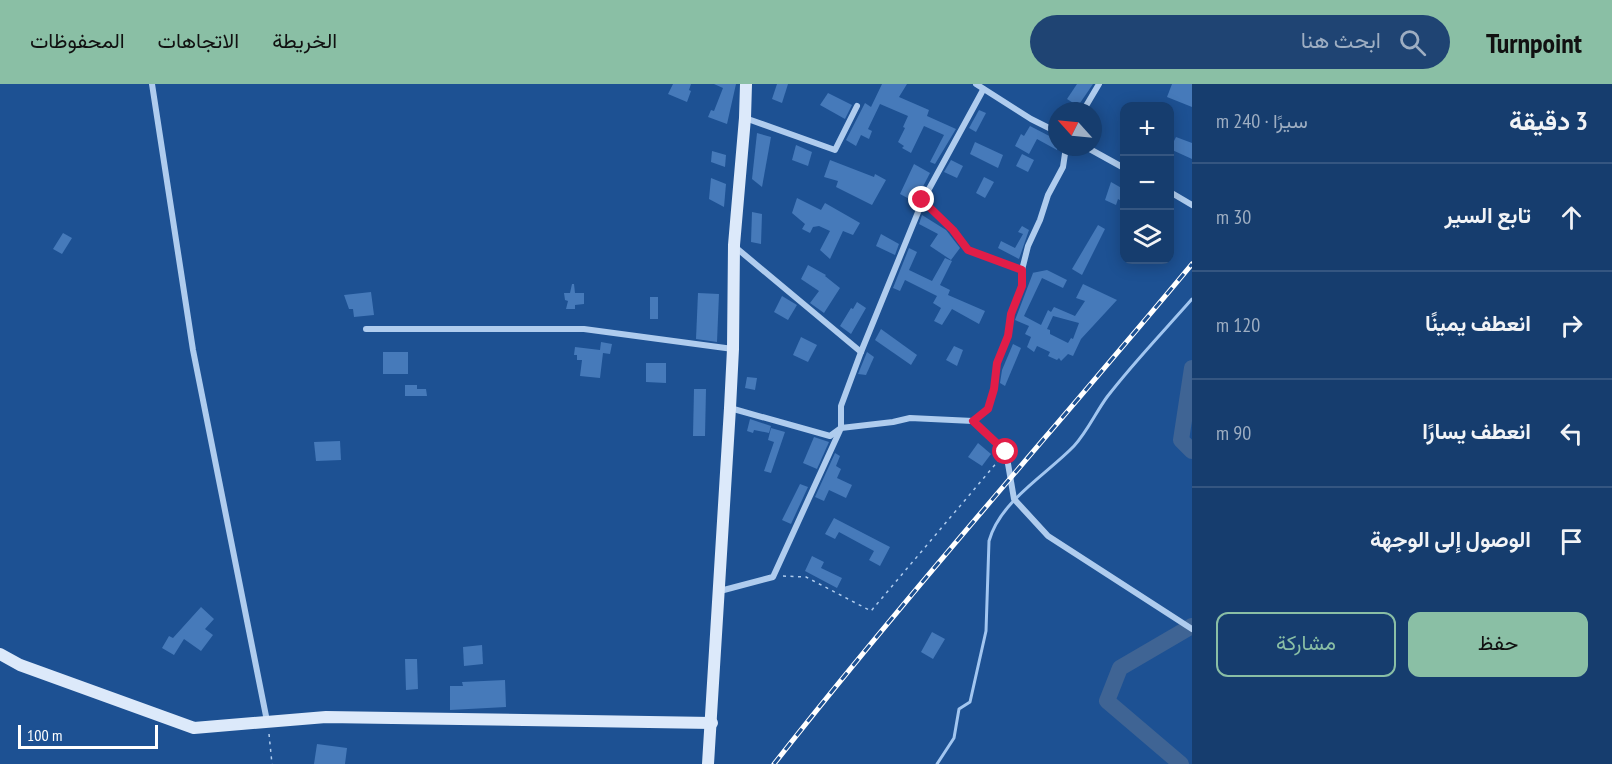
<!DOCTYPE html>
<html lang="ar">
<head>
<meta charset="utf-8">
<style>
  body { margin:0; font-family:"PT Sans Narrow",Vazirmatn,sans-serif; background:#1f4473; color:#f1f3f6; direction:rtl }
  .controls { position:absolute; right:18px; top:18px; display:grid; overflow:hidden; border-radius:12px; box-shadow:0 3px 15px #0003 }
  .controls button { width:54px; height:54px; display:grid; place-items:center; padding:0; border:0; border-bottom:2px solid #355681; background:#163d6e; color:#f1f3f6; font:30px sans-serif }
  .compass { position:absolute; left:1048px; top:18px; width:54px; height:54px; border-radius:50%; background:#163d6e; box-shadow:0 3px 15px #0003; rotate:297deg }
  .scale { position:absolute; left:18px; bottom:15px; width:140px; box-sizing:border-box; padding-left:6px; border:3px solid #fff; border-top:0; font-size:16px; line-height:21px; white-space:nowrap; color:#fff; -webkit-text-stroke:4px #1d5193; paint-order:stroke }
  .stop { position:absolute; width:18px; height:18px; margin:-14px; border:4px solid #e11d48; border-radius:50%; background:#fff }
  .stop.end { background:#e11d48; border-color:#fff; box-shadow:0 2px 6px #0008 }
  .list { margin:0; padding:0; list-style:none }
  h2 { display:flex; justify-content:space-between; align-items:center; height:78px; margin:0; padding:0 24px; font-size:26px }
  h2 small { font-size:20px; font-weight:400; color:#9eaec2 }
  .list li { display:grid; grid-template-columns:39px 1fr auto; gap:18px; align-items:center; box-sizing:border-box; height:108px; padding:0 24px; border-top:2px solid #355681 }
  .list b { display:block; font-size:22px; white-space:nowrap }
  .list em { font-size:20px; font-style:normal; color:#9eaec2 }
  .actions { display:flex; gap:12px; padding:18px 24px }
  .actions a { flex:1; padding:14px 0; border:2px solid #8abfa5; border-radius:12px; text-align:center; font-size:21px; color:#8abfa5 }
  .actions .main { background:#8abfa5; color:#111 }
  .icon { flex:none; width:33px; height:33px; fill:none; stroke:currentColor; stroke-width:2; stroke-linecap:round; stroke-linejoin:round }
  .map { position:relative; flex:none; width:1192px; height:680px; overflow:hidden; direction:ltr }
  header { display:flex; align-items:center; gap:36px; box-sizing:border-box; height:84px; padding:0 30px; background:#8abfa5; color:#111 }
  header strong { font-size:28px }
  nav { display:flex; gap:33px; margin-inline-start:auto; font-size:21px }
  .search { width:420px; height:54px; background:#1f4473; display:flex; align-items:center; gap:15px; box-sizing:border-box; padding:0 21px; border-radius:33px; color:#9eaec2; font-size:22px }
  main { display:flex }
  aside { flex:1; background:#163d6e }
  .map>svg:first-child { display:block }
</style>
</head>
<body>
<header>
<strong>Turnpoint</strong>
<div class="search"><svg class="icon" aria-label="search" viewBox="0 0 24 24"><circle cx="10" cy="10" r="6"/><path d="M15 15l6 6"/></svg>ابحث هنا</div>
<nav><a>الخريطة</a><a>الاتجاهات</a><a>المحفوظات</a></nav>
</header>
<main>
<aside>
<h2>3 دقيقة<small>سيرًا · 240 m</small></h2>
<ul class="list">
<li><svg class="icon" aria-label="ahead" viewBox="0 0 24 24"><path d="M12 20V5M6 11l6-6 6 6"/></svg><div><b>تابع السير</b></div><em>30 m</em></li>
<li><svg class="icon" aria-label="right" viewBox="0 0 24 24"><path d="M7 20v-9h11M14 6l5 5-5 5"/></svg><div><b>انعطف يمينًا</b></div><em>120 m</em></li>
<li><svg class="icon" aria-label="left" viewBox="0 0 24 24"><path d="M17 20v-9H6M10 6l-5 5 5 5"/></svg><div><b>انعطف يسارًا</b></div><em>90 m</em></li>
<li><svg class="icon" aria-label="arrive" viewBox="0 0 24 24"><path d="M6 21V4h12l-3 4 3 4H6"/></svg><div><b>الوصول إلى الوجهة</b></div></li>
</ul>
<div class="actions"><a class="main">حفظ</a><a>مشاركة</a></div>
</aside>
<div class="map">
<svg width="1192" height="680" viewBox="0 0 1192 680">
  <rect width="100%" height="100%" fill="#1d5193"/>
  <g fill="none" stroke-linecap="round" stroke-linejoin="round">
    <path stroke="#a2c6f0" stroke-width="3" d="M937,680L954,654L959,625L970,618L986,547L989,457C1000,417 1046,391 1074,362C1087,348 1096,328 1107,313C1133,279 1164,247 1192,215"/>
    <g stroke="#3f6494" stroke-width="16">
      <path d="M1192,284L1181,356L1192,367"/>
      <path d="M1181,680L1107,617L1120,584L1192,542"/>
    </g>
  </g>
  <g fill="#467aba" fill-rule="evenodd">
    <path d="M673,0H691L689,6L691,7L687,18L668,10Z"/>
    <path d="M714,0H736L727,40L708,33L711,26L714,27L723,4Z"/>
    <path d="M777,0H788L782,19L772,15Z"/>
    <path d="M882,0H907L899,13L929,26L927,32L956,45L935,80L930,78L944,51L924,42L911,69L902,64L904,62L898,58L905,44L903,43L908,32L880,20L868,45L872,47L869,55L861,51L856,62L846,56L865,19L871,23Z"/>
    <path d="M1077,0H1093L1078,22L1067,15Z"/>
    <path d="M1172,0H1192V23L1167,13Z"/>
    <path d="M828,9L852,21L845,35L820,21Z"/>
    <path d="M979,26L986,29L976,48L969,44Z"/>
    <path d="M1030,42L1057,56V66L1037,55L1029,70L1015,62L1021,50L1024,52Z"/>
    <path d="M757,49L771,53L762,103L752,95Z"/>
    <path d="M1176,53L1192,59V75L1170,65Z"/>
    <path d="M975,58L1003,71L998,84L970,70Z"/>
    <path d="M796,61L812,68L808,82L792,76Z"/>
    <path d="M712,67L726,71L725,83L711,78Z"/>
    <path d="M1022,70L1034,76L1028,88L1016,82Z"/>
    <path d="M830,76L874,93L875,90L886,96L872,121L836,103L838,97L824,93Z"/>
    <path d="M951,76L963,82L957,94L944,88Z"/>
    <path d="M914,80L930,89L915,118L900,110Z"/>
    <path d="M984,93L994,98L985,114L976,109Z"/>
    <path d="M711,94L726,100L724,123L709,115Z"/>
    <path d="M1111,98L1125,106V119L1118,115L1116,121L1105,116Z"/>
    <path d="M797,114L821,126L825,119L860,139L853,151L843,147L830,175L820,166L830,147L819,142L813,143L810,149L802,145L805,140L792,129Z"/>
    <path d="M752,128L762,130L761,160L751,158Z"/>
    <path d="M922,131L946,146L960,164L951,176L930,162L938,150L919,140Z"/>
    <path d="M1098,141L1105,145L1082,191L1072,185Z"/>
    <path d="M1022,142L1029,146L1019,175L998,164L1001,157L1015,164L1023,150L1018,148Z"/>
    <path d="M63,149L72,154L62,170L53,165Z"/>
    <path d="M881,150L899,160L895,171L876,162Z"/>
    <path d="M909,164L917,168L909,186L932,197L945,174L952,177L940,201L950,206L948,211L985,227L979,240L952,225L942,241L934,237L941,224L933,219L937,212L905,196L900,207L893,204Z"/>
    <path d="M808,181L826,191L825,192L840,204L824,229L810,219L819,207L801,195Z"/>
    <path d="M1047,186L1067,196L1063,204L1042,194L1024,232L1041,241L1048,226L1051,228L1054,223L1075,232L1085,217L1076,214L1083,200L1117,216L1081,255L1073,272L1068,270L1061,277L1059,274L1057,276L1048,272L1050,268L1037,262L1034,268L1027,263L1031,253L1025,250L1029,242L1015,236L1033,189H1032ZM1053,232L1079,239L1073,255L1071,254L1068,259L1050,250V246L1047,245Z"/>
    <path d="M572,200H574L575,209H584V220L575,221V225H566L568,217L565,216L564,209H570Z"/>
    <path d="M371,208L374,231L354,233L353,225H349L344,211Z"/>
    <path d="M698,209L719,210L717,258L696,255Z"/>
    <path d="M782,212L797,221L788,236L774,228Z"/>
    <rect x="650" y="213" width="8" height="22"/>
    <path d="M857,218L866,224L851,250L840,242L851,224L853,225Z"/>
    <path d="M881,245L917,271L911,281L875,256Z"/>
    <path d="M801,253L817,261L808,278L793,271Z"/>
    <path d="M601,258L612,260L610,270L603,269L600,294L580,292L582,276H577V271H574L575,263L600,266Z"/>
    <path d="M1013,260L1021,264L1005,302L1000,299L1002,286Z"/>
    <path d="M954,262L963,266L957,282L946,276Z"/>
    <rect x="383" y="268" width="25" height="22"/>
    <path d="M867,268L874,273L866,291L858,290Z"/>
    <path d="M646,279H666V299L646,298Z"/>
    <path d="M747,293L757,294L755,306L745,304Z"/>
    <path d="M405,301H417V305H426L427,312H405Z"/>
    <path d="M694,305H706L705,352H693Z"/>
    <path d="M750,335L771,342L769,349L754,346L753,349L747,347Z"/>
    <path d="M771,344L785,348L771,389L764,387L774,358L768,356Z"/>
    <path d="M814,353L829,358L817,385L803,379Z"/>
    <path d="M340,357L341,376L316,377L314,358Z"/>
    <path d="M978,359L991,370L982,382L968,373Z"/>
    <path d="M835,369L840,372L836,382L841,385L837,394L852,401L846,414L829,406L824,417L815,413Z"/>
    <path d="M800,400L808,403L791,440L782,436Z"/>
    <path d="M834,434L890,463L880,482L869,476L874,467L839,448L835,455L825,450Z"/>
    <path d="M812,472L824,478L821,484L842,494L837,504L805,487Z"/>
    <path d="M201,523L214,535L205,545L213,551L201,567L184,555L174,571L162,564L169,552L173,554Z"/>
    <path d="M932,548L945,555L933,575L921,568Z"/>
    <path d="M482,561L483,580L464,582L463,563Z"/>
    <path d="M405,575H417L418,605L406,606Z"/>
    <path d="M505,596L506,623L450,626V602H463L462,598Z"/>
    <path d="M317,660L347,664L345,680H314Z"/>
  </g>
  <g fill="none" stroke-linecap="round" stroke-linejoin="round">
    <g stroke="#afccee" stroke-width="1.5" stroke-dasharray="3 4.5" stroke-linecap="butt">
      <path d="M783,492L806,493L871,527L999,376"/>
      <path d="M269,650L272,680"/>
    </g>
    <g stroke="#afccee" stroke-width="6">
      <path d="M152,0L193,266L267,637"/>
      <path d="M976,0L1031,35L1057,48"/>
      <path d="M1083,27L1099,0"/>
      <path d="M745,34L835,66L857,22"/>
      <path d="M1086,63L1124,84"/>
      <path d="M1170,108L1192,121"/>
      <path d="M923,116L953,146L968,166L1022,186"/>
      <path d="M734,162L861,268"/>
      <path d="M366,245H584L733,265"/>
      <path d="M730,324L830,352L841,344L893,338L910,334L973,337L988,325L994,305L997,279L1008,252L1011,230L1022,202V186L1028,162L1040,136L1048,111L1063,83L1066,63"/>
      <path d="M973,337L1006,368L1014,415L1048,452L1192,545"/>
      <path d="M720,507L773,493L841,344V322L861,268L923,116L983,6"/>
    </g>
    <g stroke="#dce9fa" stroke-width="12">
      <path d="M0,570L20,581L194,644L326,633L712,639"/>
      <path d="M708,680L730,324L733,265L734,161L745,34L746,0"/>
    </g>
    <g stroke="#fff" stroke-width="5">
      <path id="rail" d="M774,680C908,509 1053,347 1192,180"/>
    </g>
    <use href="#rail" stroke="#1d5193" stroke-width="3" stroke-dasharray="9" stroke-linecap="butt"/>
  </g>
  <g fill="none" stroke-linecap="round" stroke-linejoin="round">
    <path stroke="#e11d48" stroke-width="8" d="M922,116L953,146L968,166L1022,186V202L1011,230L1008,252L997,279L994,305L988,325L973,337L1006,368"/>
  </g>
</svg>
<div class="controls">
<button>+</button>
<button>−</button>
<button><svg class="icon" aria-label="layers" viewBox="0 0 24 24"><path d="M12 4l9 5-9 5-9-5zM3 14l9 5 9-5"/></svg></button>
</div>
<svg class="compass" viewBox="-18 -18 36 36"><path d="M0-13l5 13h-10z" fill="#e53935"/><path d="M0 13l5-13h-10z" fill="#9eaec2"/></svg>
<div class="scale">100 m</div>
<div class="stop" style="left:1006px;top:368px"></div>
<div class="stop end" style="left:922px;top:116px"></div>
</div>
</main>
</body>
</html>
